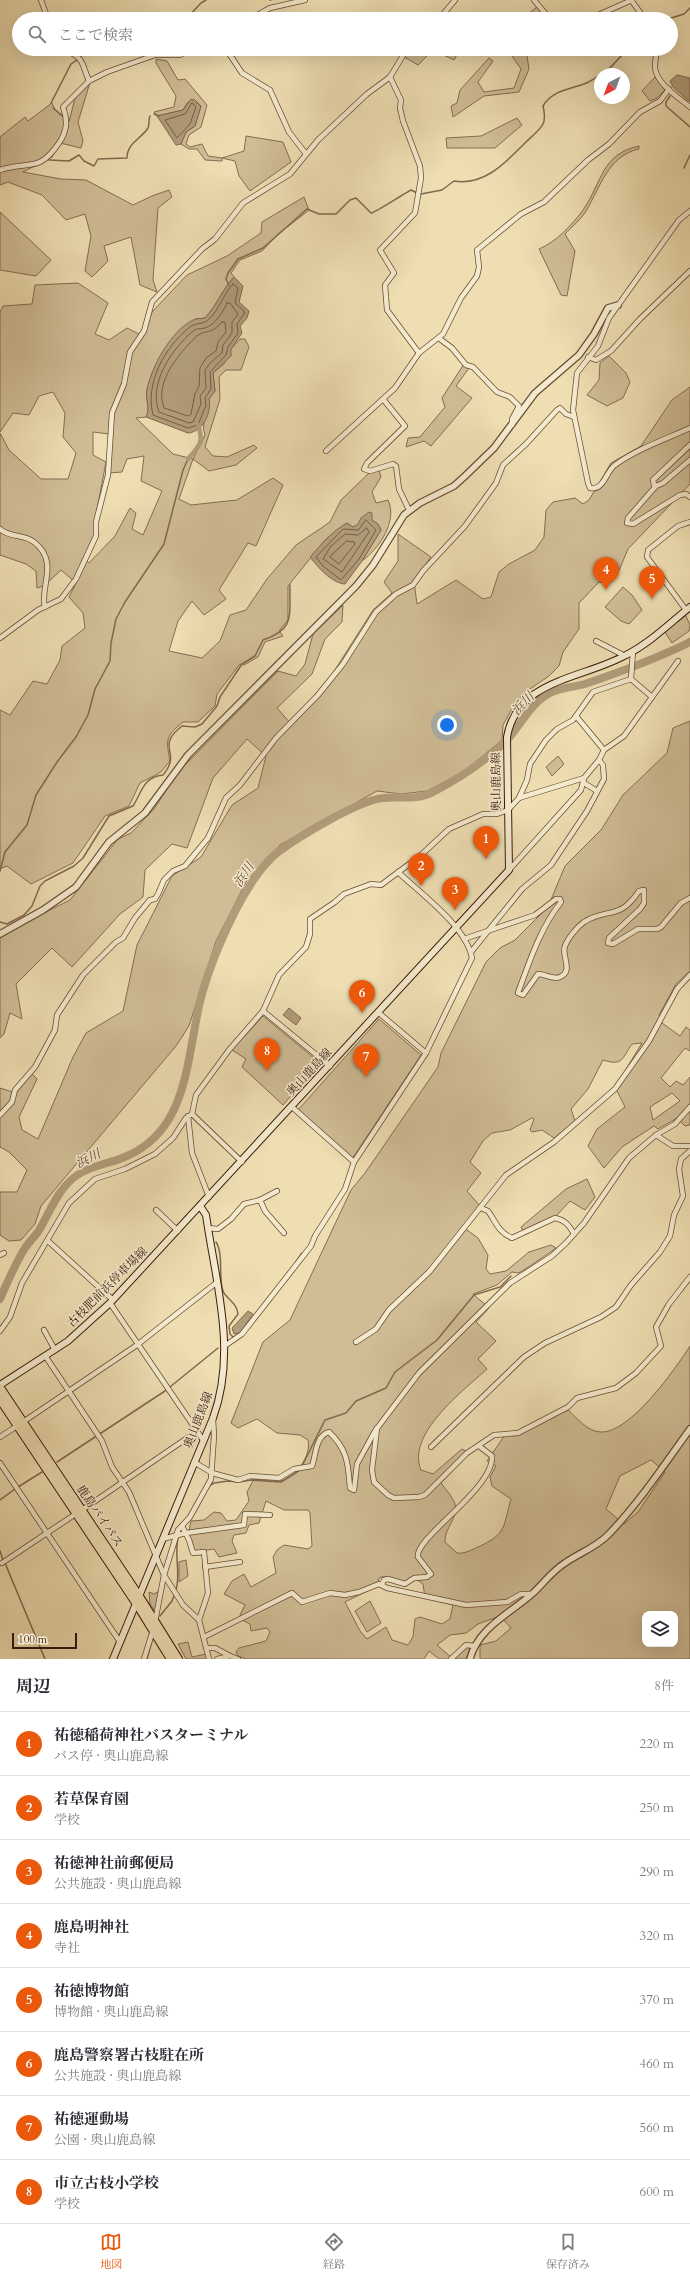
<!DOCTYPE html>
<html lang="ja">
<head>
<meta charset="utf-8">
<style>
  body { margin:0; font-family:Cardo,"Noto Serif JP",serif; background:#f2f2f3; color:#2b2b33 }
  .controls { position:absolute; right:12px; bottom:12px; display:grid; overflow:hidden; border-radius:8px; box-shadow:0 4px 16px #0002 }
  .controls button { width:36px; height:36px; display:grid; place-items:center; padding:0; border:0; border-bottom:1px solid #e1e1e2; background:#fff; color:#2b2b33; font:20px sans-serif }
  .compass { position:absolute; left:594px; top:68px; width:36px; height:36px; border-radius:50%; background:#fff; box-shadow:0 4px 16px #0002; rotate:221deg }
  .scale { position:absolute; left:12px; bottom:10px; width:65px; box-sizing:border-box; padding-left:4px; border:2px solid #3c1b0d; border-top:0; font-size:11px; line-height:14px; white-space:nowrap; color:#3c1b0d; -webkit-text-stroke:3px #f4eacd; paint-order:stroke }
  .you { position:absolute; left:447px; top:725px; width:14px; height:14px; margin:-10px; border:3px solid #fff; border-radius:50%; background:#1a73e8; box-shadow:0 0 0 6px #1a73e833 }
  .badge { display:grid; place-items:center; width:26px; height:26px; border-radius:50%; background:#ea580c; color:#fff; font-size:13px; font-weight:700 }
  .pin { position:absolute; translate:-50% -33px; filter:drop-shadow(0 1px 2px #0008) }
  .pin::after { content:''; position:absolute; top:21px; width:14px; height:12px; background:inherit; clip-path:polygon(0 0,100% 0,50% 100%) }
  .list { margin:0; padding:0; list-style:none }
  h2 { display:flex; justify-content:space-between; align-items:center; height:52px; margin:0; padding:0 16px; font-size:17px }
  h2 small { font-size:13px; font-weight:400; color:#7c7c81 }
  .list li { display:grid; grid-template-columns:26px 1fr auto; gap:12px; align-items:center; box-sizing:border-box; height:64px; padding:0 16px; border-top:1px solid #e1e1e2 }
  .list b { display:block; font-size:15px; white-space:nowrap }
  .list p { margin:0; font-size:13px; white-space:nowrap; color:#7c7c81 }
  .list em { font-size:13px; font-style:normal; color:#7c7c81 }
  .icon { flex:none; width:22px; height:22px; fill:none; stroke:currentColor; stroke-width:2; stroke-linecap:round; stroke-linejoin:round }
  .map { position:relative; flex:none; width:690px; height:1659px; overflow:hidden }
  .search { position:absolute; background:#fff; box-shadow:0 4px 16px #0002; left:12px; right:12px; top:12px; height:44px; display:flex; align-items:center; gap:10px; box-sizing:border-box; padding:0 14px; border-radius:22px; color:#7c7c81; font-size:15px }
  .sheet { height:564px; background:#fff }
  nav { display:flex; justify-content:space-around; align-items:center; box-sizing:border-box; height:56px; border-top:1px solid #e1e1e2; background:#fff; font-size:11px; color:#7c7c81 }
  nav a { display:grid; justify-items:center; gap:2px }
  nav .on { color:#ea580c }
  .map>svg:first-child { display:block }
</style>
</head>
<body>
<div class="map">
<svg width="690" height="1659" viewBox="0 0 690 1659">
  <rect width="100%" height="100%" fill="#eedeb2"/>
  <filter id="stains"><feTurbulence type="fractalNoise" baseFrequency=".005" numOctaves="4"/><feColorMatrix values="0 0 0 0 .2 0 0 0 0 .09 0 0 0 0 .02 0 0 0 .5 -.17"/></filter>
  <radialGradient id="worn" r=".72"><stop offset=".6" stop-color="#630" stop-opacity="0"/><stop offset="1" stop-color="#630" stop-opacity=".3"/></radialGradient>
  <g fill="#d0bd96" stroke="#866c52" fill-rule="evenodd">
    <path d="M538,6L544,19H522Z"/>
    <path d="M404,49H460L454,60L433,50L418,65L404,57Z"/>
    <path d="M507,49H526L529,69L519,92L484,96L453,117L451,106L457,103L460,90L489,58L493,61L478,82L484,92L514,88L521,69Z"/>
    <path d="M156,59L167,61L178,80L185,79L207,105L201,127L189,135L186,144L190,147L202,144L208,156L222,158L244,151L246,136L283,142L291,162L250,191L239,176L235,161L222,158V161L205,160L197,149H189L181,144L186,132L195,126L201,106L194,99L187,103L183,110L157,116L154,112L174,107L176,96L156,63Z"/>
    <path d="M655,77L665,90L657,98L650,101L642,91Z"/>
    <path d="M91,79L78,122L83,141L81,148L60,143L52,157L23,172L61,179L86,180L133,205L152,196L169,190L172,197L158,208L153,280L157,292L140,285L131,237L104,246L108,261L92,277L85,271L91,236L85,214L66,220L42,195L8,182L0,185V137L25,117L28,121L52,103L55,110L69,122L75,98Z"/>
    <path d="M517,118L522,125L495,148H447L446,138L481,136Z"/>
    <path d="M639,146V149C608,156 601,186 586,211C581,219 572,227 565,234L575,251L567,296L561,295L539,249C556,242 572,225 583,210C602,183 601,154 639,146Z"/>
    <path d="M304,197L309,210L277,235L262,251L240,260L231,273L234,277C222,290 217,305 205,318L195,319C177,340 153,362 147,390C145,400 151,408 146,417L136,418L173,454L193,459L205,435C199,420 212,413 209,399L215,391L213,373L224,364L231,349L240,339H245L249,347L241,370H226L219,377L220,399L205,447L213,456L227,457L254,445L257,448L236,465L209,471L193,459L179,499L191,505L237,500L273,478L283,485L256,546L248,543L219,590L226,599L204,615L192,601L178,621L169,651L202,658L220,641L230,615L246,610L267,579L296,545L330,522L341,500L369,473L379,470L381,477L372,492L376,503L388,500C398,521 379,549 362,561L381,530L378,524L372,520L353,527L347,523L325,540L288,586V620L279,631L283,636L265,642L258,657L244,665L240,664L217,694L215,706L198,722H183C165,737 166,739 170,761L161,772L140,783L129,806L105,816L73,863L31,884L7,866L0,869V710L10,715L33,681L47,684L60,660L62,646L85,628L83,613L69,597L76,583L61,570L44,586L37,588L36,571L26,564L0,555V433L9,450L41,479H68L76,453L63,437L65,413L53,392L39,396L29,415L13,413L0,432V312L3,306L32,304L35,285L78,283L108,303L95,334L109,340L127,328L143,336L152,312L187,275L227,256L261,233L262,222ZM93,432L109,434L110,473L122,472L127,459L144,456L141,481L162,491L143,535L132,529L136,513L130,508L115,536L89,563L84,558L99,535L95,520L106,462L93,455Z"/>
    <path d="M0,212L51,260L36,276L0,270Z"/>
    <path d="M609,356L626,373L630,382L623,398L607,406L587,395L599,380L600,363Z"/>
    <path d="M464,364L469,368L456,386L472,398L431,446L424,441L406,447L408,438L420,437L445,407L442,398Z"/>
    <path d="M690,387V484L628,549L617,575L610,583L599,582L579,603V629L563,652L559,666L549,676L524,693L513,707L503,725L502,740L462,773L427,791L401,794L377,791L280,845L246,882L216,941L189,1026L176,1046L41,1206L35,1224L21,1240L9,1241L0,1235V1192H17L27,1170L9,1152L0,1147V1088L16,1093L32,1074L37,1079L19,1117L22,1130L38,1139L73,1057L86,1033L123,1011L137,945L172,876L201,857L232,805L258,788L266,756L247,739L213,778L187,848L172,844L145,870L143,897L120,914L72,967L52,948L16,984L22,1019L10,1013L4,1034L0,1038V935L70,900L118,839L131,833L154,809L179,771L278,671L296,676L305,664L313,634L343,605L342,622L325,639L312,674L277,708L291,724L333,673L373,610L392,593L384,582L398,561V534L431,557L414,581L417,604L456,580L483,599L491,597L499,572L509,564L535,550L544,537L546,510L553,502L575,498L583,504L589,500L611,463L641,446L672,400Z"/>
    <path d="M623,587L632,595L642,610L629,624L621,621L605,607Z"/>
    <path d="M685,614L690,625L689,631L672,643L665,632Z"/>
    <path d="M690,721V971L676,984L659,1015L662,1023L680,1036L686,1027L690,1030V1051L685,1048L661,1078L670,1087L676,1081L683,1085L690,1077V1125L685,1126L677,1118L658,1129L654,1126L622,1147L604,1168L588,1146L597,1129L625,1107L615,1087L642,1043L632,1044C621,1060 623,1066 603,1060L588,1089L571,1109L575,1121L554,1138L542,1130L532,1132L530,1130L534,1119L532,1118L510,1130L492,1133L483,1141L470,1162L481,1173L467,1191L480,1206L463,1227L478,1238L488,1255L486,1269L490,1274L506,1271L529,1252L551,1245L556,1248C552,1251 522,1272 518,1273C516,1273 514,1272 512,1272L497,1285L473,1294L489,1308L476,1322L496,1341L478,1359L487,1369C463,1391 406,1434 421,1470L433,1474L462,1449L469,1453L441,1483C445,1489 453,1497 455,1504C459,1518 444,1528 445,1542L457,1553C465,1554 471,1550 478,1547C507,1534 503,1527 511,1499L492,1486L490,1477L496,1466L487,1461L505,1435L516,1436L568,1410C577,1418 587,1431 600,1432C629,1435 676,1368 690,1346V1659H480V1645L496,1641L511,1628L500,1616L478,1624L466,1633L450,1635L437,1645L453,1659L465,1647L470,1648L466,1659H439L429,1651L424,1659H246L238,1656L236,1652L239,1648L266,1641L270,1632L267,1628L251,1631L250,1624L242,1620L240,1615L245,1605L224,1594L232,1581L244,1574L251,1587L276,1573L273,1557L277,1550L284,1545L308,1549L312,1546L310,1513L308,1510H284L266,1501L259,1523L249,1525L246,1533L234,1535L232,1541L237,1553L219,1557L214,1549L194,1552L188,1535L191,1521L204,1520L214,1512L221,1513L227,1521L236,1520L249,1501L247,1492L254,1479C262,1480 272,1482 280,1481C295,1479 312,1455 308,1440L300,1435L277,1433L257,1419L238,1428L231,1423L263,1342L290,1320L351,1190L365,1173L438,1067L441,1053L486,962L500,948L515,940L548,907L565,866L601,830L623,795L667,753L673,728ZM672,1093L680,1101L653,1120L650,1107ZM651,1460L665,1472L638,1512L624,1524L606,1509L620,1476ZM384,1576L406,1585L416,1579L423,1584L425,1598L453,1605L450,1619L442,1624L420,1617L415,1619L413,1637L408,1645L392,1640L386,1627L367,1639L360,1631L345,1602L377,1586L379,1578ZM645,1614H675V1644H645Z"/>
    <path d="M558,756L564,764L552,776L546,767Z"/>
    <path d="M263,1016L320,1063L283,1105L242,1067L246,1059L232,1050Z"/>
    <path d="M379,1019L421,1055L352,1159L298,1110Z"/>
    <path d="M587,1179L595,1197L585,1210L570,1201L557,1215L525,1235L521,1227L566,1189Z"/>
    <path d="M186,1560L188,1576L179,1582V1562Z"/>
    <path d="M159,1591L156,1612L150,1604L149,1592L154,1594Z"/>
    <path d="M370,1601L381,1623L367,1632L355,1611Z"/>
    <path d="M188,1642L192,1657L206,1654L208,1659H186L178,1644Z"/>
  </g>
  <g fill="#b19c7a" stroke="#82684e">
    <path d="M677,75L690,78V102L673,87L670,81Z"/>
    <path d="M191,99L201,106L195,126L186,132L181,144L176,145L157,116L183,110Z"/>
    <path d="M234,277L243,286L239,302L249,311L247,318L240,326L242,333L231,349V356L213,373L215,391L209,399C212,412 203,432 188,433L146,417C151,408 145,400 147,390C151,367 171,331 193,320C197,318 201,319 205,318C217,305 222,290 234,277Z"/>
    <path d="M369,512L372,513V520L378,524L381,530L362,561L345,584C331,583 318,567 310,557C321,545 332,531 347,523L353,527L358,524L361,518Z"/>
    <path d="M289,1008L301,1018L296,1025L283,1015Z"/>
    <path d="M248,1311L253,1314L240,1333L234,1334L232,1328Z"/>
  </g>
  <g fill="none" stroke-linecap="round" stroke-linejoin="round">
    <g stroke="#765c44" stroke-width="1">
      <path d="M192,103L196,107L190,124L177,138L165,120L185,114Z"/>
      <path d="M233,284L238,288L235,303L244,311V314L237,324L238,333L228,347L226,355L210,372L211,389L205,398L206,405L198,425L188,428L153,415C145,383 164,348 190,327C196,322 204,325 209,319C220,309 223,294 233,284Z"/>
      <path d="M227,303H230L238,314L232,322V333L223,345L222,353L211,362L205,370L206,388L200,396L201,404L193,422L189,423L159,412C148,383 172,349 193,331C197,328 200,329 205,328C215,325 223,312 227,303Z"/>
      <path d="M222,322H225L226,332L218,342L216,351L206,358L200,368L199,386L195,394L191,414L188,416L164,408C155,385 174,360 189,344C192,341 195,337 198,335C209,329 210,335 222,322Z"/>
      <path d="M366,520L376,530L359,559L341,580L323,566L316,557L343,529L358,530Z"/>
      <path d="M367,528L369,532L342,572L323,559L331,546L345,534L358,535Z"/>
      <path d="M347,541L354,542L355,544L339,564L330,557Z"/>
    </g>
    <g stroke="#82684e" stroke-width="1.5">
      <path d="M270,0H271"/>
      <path d="M186,19L201,3L206,0"/>
      <path d="M668,19L684,14L690,8"/>
      <path d="M81,56L83,49"/>
      <path d="M600,74L610,68L622,55L629,53L632,49"/>
      <path d="M670,96L666,102V106L690,127"/>
      <path d="M51,103L71,64L77,60"/>
      <path d="M53,108L64,117"/>
      <path d="M154,114L159,116"/>
      <path d="M49,160L69,161L79,155L84,161L94,166L98,159L127,158C127,143 141,139 148,128C150,123 148,120 150,116"/>
      <path d="M684,168L690,155"/>
      <path d="M421,194L442,190L454,181C485,186 506,162 526,142C531,137 540,130 543,124C546,118 544,111 543,106C556,84 584,91 600,74"/>
      <path d="M229,285L226,279L228,273L238,259L263,248L307,209L319,214H336L350,200L356,198L371,213C375,213 403,194 411,190L417,193"/>
      <path d="M0,871L5,852L27,825L36,795L57,762L76,737L88,715L95,689L110,661L111,643L116,619L125,602L164,544L183,470L188,459"/>
      <path d="M0,922L7,924L24,915L32,906L40,886L45,881L74,866L83,858L109,816L133,806C142,792 143,777 163,775C183,751 154,748 182,726L195,727L202,724L217,706L220,697L242,664L255,656L263,640C296,629 289,615 290,585"/>
      <path d="M216,1242C224,1254 218,1278 223,1291C226,1299 237,1302 238,1314L229,1326L230,1334L233,1337L236,1336"/>
      <path d="M295,1263L302,1253"/>
      <path d="M57,1462L165,1391L218,1348"/>
      <path d="M209,1486L214,1483L228,1481L239,1482L251,1480L281,1482L300,1470L325,1420L346,1413L356,1401L386,1388L395,1372L437,1340L474,1295L500,1287L511,1276"/>
      <path d="M18,1487L42,1472"/>
      <path d="M0,1500L15,1489"/>
      <path d="M0,1551L3,1560"/>
      <path d="M5,1563L45,1659"/>
      <path d="M176,1590C181,1573 174,1556 178,1538"/>
      <path d="M160,1616L172,1601L175,1593"/>
      <path d="M147,1659L152,1641"/>
    </g>
    <path stroke="#b19c7a" stroke-width="4.5" d="M188,459C200,445 204,443 198,425"/>
    <path stroke="#b19c7a" stroke-width="8" d="M0,1299C8,1281 15,1264 25,1248C29,1242 34,1237 38,1232C51,1211 57,1188 79,1174C93,1165 108,1164 122,1158C141,1151 158,1137 169,1119C187,1088 190,1050 197,1016C204,975 231,913 254,879C261,869 269,859 278,852C298,837 359,800 383,798C400,796 417,801 433,792C458,779 484,762 505,742C520,727 530,703 550,693C560,688 574,687 585,684C620,672 656,659 690,642"/>
    <g stroke="#684c36" stroke-width="6">
      <g id="minor">
        <path d="M41,0L48,19"/>
        <path d="M534,0L550,19"/>
        <path d="M631,0L645,19"/>
        <path d="M250,19L270,8L305,0"/>
        <path d="M439,19L455,0"/>
        <path d="M589,19L632,0"/>
        <path d="M64,49C85,59 81,62 89,81"/>
        <path d="M226,49L242,73L270,90L289,132L306,154"/>
        <path d="M657,49C656,55 655,62 655,68C657,84 678,97 690,107"/>
        <path d="M390,77L401,100L400,108L403,121L420,166L421,178L415,213L380,250L394,273L385,285L387,310L419,353"/>
        <path d="M0,170C29,160 38,174 59,143C67,131 68,121 63,107L89,81L107,72L155,55H180L190,49"/>
        <path d="M690,211L679,220L609,318L598,346L577,373L573,410L588,483L590,488C604,491 606,471 615,465C637,449 666,439 690,428"/>
        <path d="M440,339L452,348L466,365L473,367L497,392L510,397L519,406L512,419V425"/>
        <path d="M588,357L596,360L611,351L640,319L690,271"/>
        <path d="M383,399L405,426L367,463L364,469L370,471L393,464L396,466L399,489L409,510"/>
        <path d="M326,451L395,388L419,353L443,334L461,298L477,276L479,267L477,250L521,214L544,202L588,160L609,144L640,112L660,101L669,89"/>
        <path d="M690,460L663,483L656,486L628,518L627,523L633,524L680,495L686,494L690,497"/>
        <path d="M656,486L654,485L653,480L690,445"/>
        <path d="M0,529C10,538 24,534 34,542C60,562 39,588 45,607"/>
        <path d="M686,610L647,557L648,550L678,526L690,522"/>
        <path d="M0,638L38,610L61,599L76,579L96,536V522L108,475L112,413L124,384L130,352L144,331L152,302L202,249L215,239L243,203L290,174L318,140L367,94L390,77L407,49"/>
        <path d="M596,641L625,656"/>
        <path d="M633,651L631,679L652,697"/>
        <path d="M576,716L604,750"/>
        <path d="M584,783L597,791"/>
        <path d="M519,798L584,778"/>
        <path d="M509,870L581,790L584,778L599,760L604,750L624,736L678,661"/>
        <path d="M464,939L535,915L556,899H560L561,902C541,927 530,960 519,990L518,993L523,995L538,974C545,974 553,980 560,977C574,971 561,956 565,946C568,938 577,927 584,922C608,907 619,921 639,891L644,890V903L640,909L609,938L608,943L613,944L638,929H657L661,927L681,903L690,898"/>
        <path d="M471,952L522,889L551,865L587,811L604,779L603,765L599,760"/>
        <path d="M263,1011L330,1066"/>
        <path d="M379,1013L426,1053"/>
        <path d="M292,1107L354,1162"/>
        <path d="M192,1114L196,1095L229,1050L263,1011L279,975L306,947L310,934V919L335,902L344,894L371,884L381,885L420,856L449,829L483,814H497L508,810L519,798L527,780L530,764L546,740L557,729L573,720L593,692L631,679"/>
        <path d="M192,1114L242,1162"/>
        <path d="M0,1115L12,1102L15,1090L35,1067L55,1030L57,1015L83,975L116,942L123,938L135,918L150,900L155,899L158,894L164,880L173,871L185,866L208,838L226,798L240,785L276,738L318,695L343,664L376,612L396,594L413,585L423,571L465,526L496,483L503,465L526,444L557,410L560,408L566,414L574,417"/>
        <path d="M188,1116L192,1153L209,1197"/>
        <path d="M656,1135L673,1146H690"/>
        <path d="M260,1200L265,1211L284,1233"/>
        <path d="M481,1208L488,1211C496,1222 498,1232 512,1238L555,1218C565,1220 569,1225 574,1234"/>
        <path d="M156,1210L178,1231"/>
        <path d="M208,1228L218,1229L231,1219L244,1204L260,1200L277,1191"/>
        <path d="M48,1241L113,1300"/>
        <path d="M0,1255L4,1253"/>
        <path d="M110,1303L203,1440"/>
        <path d="M44,1330L55,1350"/>
        <path d="M0,1331L10,1317L22,1283L69,1203L95,1179L125,1169L155,1154L173,1138L186,1118L192,1114"/>
        <path d="M356,1342L376,1329L389,1310L430,1271L506,1175L554,1142L615,1089L649,1041L677,989L690,975"/>
        <path d="M226,1345L242,1334L311,1246L315,1236L345,1189L354,1162L426,1053L472,958C466,926 421,894 398,872"/>
        <path d="M46,1357L102,1441L112,1467L129,1492L164,1575L183,1605L199,1620L209,1659"/>
        <path d="M23,1422L137,1345L216,1283"/>
        <path d="M377,1428L372,1470L374,1482L388,1495L394,1498L419,1497L425,1495L467,1453L494,1435L518,1433L568,1407L577,1398L616,1388L636,1373L661,1346L656,1327L669,1304L690,1277"/>
        <path d="M0,1437L14,1428"/>
        <path d="M431,1447L524,1357L545,1343L601,1317L616,1307L631,1285L660,1252L670,1236L674,1215L683,1196L679,1169L681,1159L690,1151"/>
        <path d="M194,1462L212,1473L238,1480L250,1476L279,1478L294,1469L312,1466C316,1456 315,1436 329,1432C348,1450 348,1464 350,1488L354,1490L357,1464L375,1431L419,1373L510,1283L552,1256L566,1243L584,1223L629,1158L656,1135L675,1124L690,1107"/>
        <path d="M0,1463L120,1642"/>
        <path d="M82,1510L196,1432"/>
        <path d="M182,1526L189,1540L193,1553L204,1552L208,1593L199,1620"/>
        <path d="M162,1539L186,1533L244,1525L245,1514L270,1515"/>
        <path d="M2,1563L77,1513"/>
        <path d="M205,1567L240,1562"/>
        <path d="M382,1584L384,1580L388,1579L405,1584L414,1578L427,1577L431,1574L418,1557C414,1538 494,1489 492,1456L479,1446"/>
        <path d="M155,1622L164,1575L178,1530L190,1517L211,1479L214,1436L213,1419"/>
        <path d="M204,1637L292,1593L302,1602L330,1593L345,1595L359,1592L379,1584L387,1588L466,1605L507,1602L521,1594H532"/>
        <path d="M208,1648H215L230,1656"/>
        <path d="M144,1659L153,1630"/>
        <path d="M217,1659L230,1656L238,1659"/>
        <path d="M451,1659L466,1645L474,1646"/>
      </g>
    </g>
    <g stroke="#684c36" stroke-width="8">
      <g id="tertiary">
        <path d="M0,934L43,910L76,887L109,842L145,813L188,755L356,586L373,565L404,515L420,503L454,486L464,477L494,448L535,393L579,355L594,334L608,308L618,305"/>
        <path d="M470,1659C478,1628 509,1614 532,1594C543,1584 552,1571 565,1563C579,1553 595,1548 608,1535C639,1503 664,1465 690,1429"/>
      </g>
    </g>
    <g stroke="#3c1b0d" stroke-width="8">
      <g id="secondary">
        <path d="M0,1385L68,1341L110,1303L509,870L507,737C517,679 583,679 626,655C650,643 670,623 690,607"/>
        <path d="M113,1659L213,1418C236,1356 218,1290 208,1228L206,1215L200,1206"/>
      </g>
    </g>
    <g stroke="#3c1b0d" stroke-width="10">
      <g id="trunk">
        <path d="M0,1388L140,1598L178,1659"/>
        <path d="M0,1399L137,1604L171,1659"/>
      </g>
    </g>
    <use href="#minor" stroke="#f4eacd" stroke-width="4.5"/>
    <use href="#tertiary" stroke="#f4eacd" stroke-width="5.5"/>
    <use href="#secondary" stroke="#f4eacd" stroke-width="6"/>
    <use href="#trunk" stroke="#eedeb2" stroke-width="8"/>
  </g>
  <g text-anchor="middle" dominant-baseline="central" stroke-width="3" stroke-linejoin="round" paint-order="stroke">
    <g font-size="12" fill="#3c1b0d" stroke="#f4eacd">
      <text transform="translate(496 782) rotate(-91)">奥山鹿島線</text>
      <text transform="translate(309 1072) rotate(-47)">奥山鹿島線</text>
      <text transform="translate(107 1287) rotate(-45)">古枝肥前浜停車場線</text>
      <text transform="translate(198 1420) rotate(-69)">奥山鹿島線</text>
      <text transform="translate(100 1516) rotate(56)">鹿島バイパス</text>
    </g>
    <g font-size="13" font-style="italic" fill="#654833" stroke="#f4eacd">
      <text transform="translate(523 704) rotate(-47)">浜川</text>
      <text transform="translate(244 875) rotate(-56)">浜川</text>
      <text transform="translate(88 1159) rotate(-26)">浜川</text>
    </g>
  </g>
  <rect width="100%" height="100%" filter="url(#stains)"/>
  <rect width="100%" height="100%" fill="url(#worn)"/>
</svg>
<div class="controls">
<button><svg class="icon" aria-label="layers" viewBox="0 0 24 24"><path d="M12 4l9 5-9 5-9-5zM3 14l9 5 9-5"/></svg></button>
</div>
<svg class="compass" viewBox="-18 -18 36 36"><path d="M0-13l5 13h-10z" fill="#e53935"/><path d="M0 13l5-13h-10z" fill="#7c7c81"/></svg>
<div class="scale">100 m</div>
<div class="you"></div>
<div class="pin badge" style="left:486px;top:859px">1</div>
<div class="pin badge" style="left:421px;top:886px">2</div>
<div class="pin badge" style="left:455px;top:910px">3</div>
<div class="pin badge" style="left:606px;top:590px">4</div>
<div class="pin badge" style="left:652px;top:599px">5</div>
<div class="pin badge" style="left:362px;top:1013px">6</div>
<div class="pin badge" style="left:366px;top:1077px">7</div>
<div class="pin badge" style="left:267px;top:1071px">8</div>
<div class="search"><svg class="icon" aria-label="search" viewBox="0 0 24 24"><circle cx="10" cy="10" r="6"/><path d="M15 15l6 6"/></svg>ここで検索</div>
</div>
<section class="sheet">
<h2>周辺<small>8件</small></h2>
<ul class="list">
<li><span class="badge">1</span><div><b>祐徳稲荷神社バスターミナル</b><p>バス停 · 奥山鹿島線</p></div><em>220 m</em></li>
<li><span class="badge">2</span><div><b>若草保育園</b><p>学校</p></div><em>250 m</em></li>
<li><span class="badge">3</span><div><b>祐徳神社前郵便局</b><p>公共施設 · 奥山鹿島線</p></div><em>290 m</em></li>
<li><span class="badge">4</span><div><b>鹿島明神社</b><p>寺社</p></div><em>320 m</em></li>
<li><span class="badge">5</span><div><b>祐徳博物館</b><p>博物館 · 奥山鹿島線</p></div><em>370 m</em></li>
<li><span class="badge">6</span><div><b>鹿島警察署古枝駐在所</b><p>公共施設 · 奥山鹿島線</p></div><em>460 m</em></li>
<li><span class="badge">7</span><div><b>祐徳運動場</b><p>公園 · 奥山鹿島線</p></div><em>560 m</em></li>
<li><span class="badge">8</span><div><b>市立古枝小学校</b><p>学校</p></div><em>600 m</em></li>
</ul>
</section>
<nav>
<a class="on"><svg class="icon" aria-label="map" viewBox="0 0 24 24"><path d="M3 6l6-2 6 2 6-2v14l-6 2-6-2-6 2zM9 4v14M15 6v14"/></svg>地図</a>
<a><svg class="icon" aria-label="directions" viewBox="0 0 24 24"><path d="M12 3l9 9-9 9-9-9zM9 14v-3h6M13 9l2 2-2 2"/></svg>経路</a>
<a><svg class="icon" aria-label="saved" viewBox="0 0 24 24"><path d="M7 4h10v16l-5-4-5 4z"/></svg>保存済み</a>
</nav>
</body>
</html>
